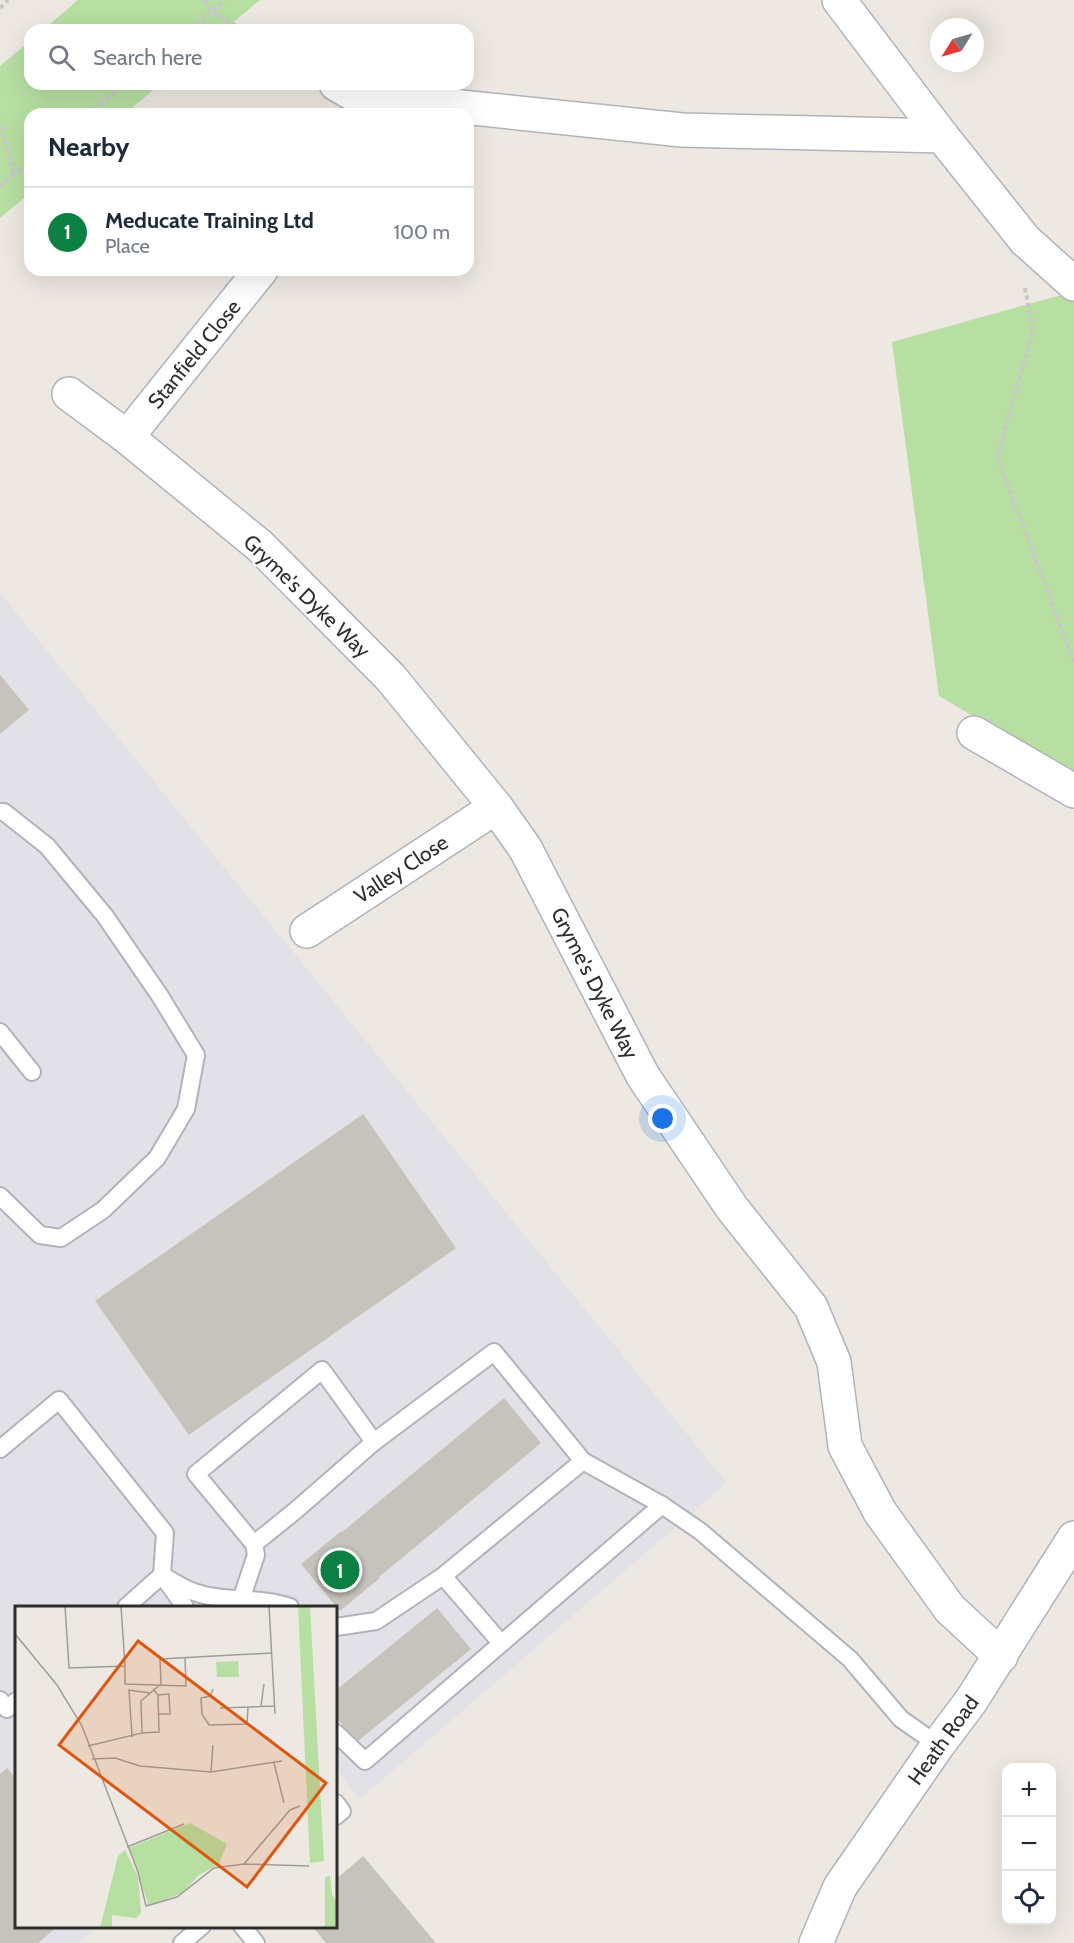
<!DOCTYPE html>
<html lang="en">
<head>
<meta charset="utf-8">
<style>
  body { margin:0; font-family:Cabin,sans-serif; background:#f2f2f3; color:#1f2937 }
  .controls { position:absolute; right:18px; bottom:18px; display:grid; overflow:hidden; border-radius:12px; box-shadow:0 6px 24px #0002 }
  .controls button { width:54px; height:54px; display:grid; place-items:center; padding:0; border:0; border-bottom:2px solid #e0e1e3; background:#fff; color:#1f2937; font:30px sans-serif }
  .compass { position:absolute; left:930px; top:18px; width:54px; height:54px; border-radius:50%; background:#fff; box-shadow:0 6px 24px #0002; rotate:233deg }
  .you { position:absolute; left:663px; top:1119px; width:21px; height:21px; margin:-15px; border:4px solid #fff; border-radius:50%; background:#1a73e8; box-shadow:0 0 0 9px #1a73e833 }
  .badge { display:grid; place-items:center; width:39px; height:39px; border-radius:50%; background:#0b8043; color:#fff; font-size:20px; font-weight:700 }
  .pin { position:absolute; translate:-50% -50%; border:3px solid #fff; box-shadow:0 2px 6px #0006 }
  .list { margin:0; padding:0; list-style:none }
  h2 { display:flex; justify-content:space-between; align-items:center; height:78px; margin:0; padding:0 24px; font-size:26px }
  h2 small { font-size:20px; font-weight:400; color:#747a83 }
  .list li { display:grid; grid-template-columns:39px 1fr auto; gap:18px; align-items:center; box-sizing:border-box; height:90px; padding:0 24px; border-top:2px solid #e0e1e3 }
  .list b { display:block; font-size:22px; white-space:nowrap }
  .list p { margin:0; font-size:20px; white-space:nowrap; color:#747a83 }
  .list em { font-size:20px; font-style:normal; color:#747a83 }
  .icon { flex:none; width:33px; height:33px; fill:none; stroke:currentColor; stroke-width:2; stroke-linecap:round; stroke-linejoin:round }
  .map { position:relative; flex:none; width:1074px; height:1943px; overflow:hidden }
  .search { position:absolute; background:#fff; box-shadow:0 6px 24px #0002; left:24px; top:24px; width:450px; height:66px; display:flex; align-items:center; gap:15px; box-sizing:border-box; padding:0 21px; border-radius:18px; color:#747a83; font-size:22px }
  .panel { position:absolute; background:#fff; box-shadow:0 6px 24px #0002; left:24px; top:108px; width:450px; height:168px; border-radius:18px }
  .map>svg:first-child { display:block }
</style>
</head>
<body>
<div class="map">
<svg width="1074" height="1943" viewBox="0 0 1074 1943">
  <rect width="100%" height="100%" fill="#ede8e1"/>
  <path fill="#e2e1e7" d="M0,593L727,1483L360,1799L336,1769V1607H16V1926L97,1927L78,1943H0Z"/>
  <g fill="#b7dfa2">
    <path d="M78,0H260L224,30H43Z"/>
    <path d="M30,41V84H160L125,114H30V193L0,218V66Z"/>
    <path d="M1065,294L1074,298V776L939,696L892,342Z"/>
  </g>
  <g fill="#c6c2bc" stroke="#c9c4ba" stroke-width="1.5">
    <path d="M0,676L28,710L0,733Z"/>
    <path d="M363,1115L455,1248L189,1434L96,1301Z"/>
    <path d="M504,1399L540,1443L378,1577L342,1533Z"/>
    <path d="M341,1532L379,1578L340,1610L302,1564Z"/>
    <path d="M437,1609L470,1649L357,1741L336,1716V1691Z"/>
    <path d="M7,1769L16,1780V1926H57L37,1943H0V1775Z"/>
    <path d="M363,1857L435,1943H327L313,1926H336V1880Z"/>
  </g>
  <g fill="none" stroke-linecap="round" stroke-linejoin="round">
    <g stroke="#b1b3bc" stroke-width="20">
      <g id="lane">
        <path d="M0,812H4L47,846L105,916L160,996L196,1055L186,1109L157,1158L103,1210L61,1238L40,1235L0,1196"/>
        <path d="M0,1032L32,1072"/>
        <path d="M0,1449L59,1400L165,1533L162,1575L185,1607"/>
        <path d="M254,1544L196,1474L322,1370L374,1442"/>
        <path d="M443,1576L501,1643"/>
        <path d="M165,1577C174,1582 184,1589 194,1592C225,1603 260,1596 290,1607"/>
        <path d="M241,1600L256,1555L254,1544L295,1511L374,1442L494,1352L583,1461"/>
        <path d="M126,1607L162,1575"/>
        <path d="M336,1627L376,1621L443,1576L583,1461L662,1505L700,1531L850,1659L901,1719L938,1745"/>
        <path d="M0,1700L7,1709L16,1701"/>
        <path d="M336,1733L365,1761L662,1505"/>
        <path d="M336,1803L342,1811L336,1816"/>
        <path d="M242,1926L256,1943"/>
        <path d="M182,1943L202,1926"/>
      </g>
    </g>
    <g stroke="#b1b3bc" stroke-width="36">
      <g id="street">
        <path d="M839,0L942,136"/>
        <path d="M336,84L357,96L682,130L942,136L1025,240L1074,284"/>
        <path d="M69,394L127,437L260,546L391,678L496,807L525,848L643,1076L732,1208L811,1307L834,1362L845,1446L880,1512L950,1609L1001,1656"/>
        <path d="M127,437L261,270"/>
        <path d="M974,733L1074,791"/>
        <path d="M307,931L496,807"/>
        <path d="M816,1943L840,1887L938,1745L971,1701L1074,1538"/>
      </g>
    </g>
    <g stroke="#c8c8c8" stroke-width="4" stroke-dasharray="4.5 3" stroke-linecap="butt">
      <path d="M204,0L212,12L243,30"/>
      <path d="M0,8L8,0"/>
      <path d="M190,30L225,0"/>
      <path d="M88,114L124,84"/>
      <path d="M0,126L14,174"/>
      <path d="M0,186L30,162"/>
      <path d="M1025,288L1033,332L997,456L1074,663"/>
    </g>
    <use href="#lane" stroke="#fff" stroke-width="16"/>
    <use href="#street" stroke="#fff" stroke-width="33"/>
  </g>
  <g text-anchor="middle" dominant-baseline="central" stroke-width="4.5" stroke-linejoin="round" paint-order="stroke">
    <g font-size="21" fill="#2d2d2d" stroke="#fff">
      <text transform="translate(194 354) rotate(-51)">Stanfield Close</text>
      <text transform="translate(307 596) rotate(44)">Gryme's Dyke Way</text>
      <text transform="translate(401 869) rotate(-33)">Valley Close</text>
      <text transform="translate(595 983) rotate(63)">Gryme's Dyke Way</text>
      <text transform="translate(943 1740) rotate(-54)">Heath Road</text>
    </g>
  </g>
  <g transform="translate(15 1606)">
    <rect width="322" height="322" fill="#ede8e1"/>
    <path d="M283,0H295L309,255L295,257ZM223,55L224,71H202L201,56ZM175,217L212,238L204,258L184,269L167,287L134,300L114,242ZM110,244L123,271L126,307L121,312L97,309V322H85L103,250ZM315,270L317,289L322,296V322H310V271Z" fill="#b7dfa2"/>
    <path fill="none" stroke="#a09d99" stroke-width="1.5" d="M50,0L54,62L110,60L106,0M254,0L260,108M0,28L42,79L67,120L123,266L131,300L162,291L199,262L229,258L275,204L285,200M110,60V78L171,80L170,51M146,78L145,53L257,47M198,83L195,90L186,92L187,108L194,119L232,118L233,101M143,89L154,88L155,108H144M246,100L249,78M205,102L259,100M127,127L144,126L143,89L138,83M117,131L114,84L135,87M73,140L127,127L126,95L146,78M77,153L100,152L125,160L196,166L267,155M259,157L269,197M196,166L198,139M112,241L169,218M229,258L294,260"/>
    <path fill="#df570e" fill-opacity="0.15" stroke="#df570e" stroke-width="3" d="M123,35L311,177L232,281L44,139Z"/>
    <rect width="322" height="322" fill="none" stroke="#2d2d2d" stroke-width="3"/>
  </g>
</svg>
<div class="controls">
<button>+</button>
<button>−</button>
<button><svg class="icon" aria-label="locate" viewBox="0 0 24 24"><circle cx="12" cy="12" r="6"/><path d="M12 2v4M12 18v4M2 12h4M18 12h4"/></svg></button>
</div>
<svg class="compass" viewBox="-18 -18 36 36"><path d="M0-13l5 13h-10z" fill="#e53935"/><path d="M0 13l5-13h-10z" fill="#747a83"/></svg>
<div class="you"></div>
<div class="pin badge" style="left:340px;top:1570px">1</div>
<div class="search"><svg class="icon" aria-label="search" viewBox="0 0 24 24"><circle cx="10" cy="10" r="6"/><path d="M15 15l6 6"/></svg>Search here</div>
<section class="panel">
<h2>Nearby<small></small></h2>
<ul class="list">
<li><span class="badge">1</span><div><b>Meducate Training Ltd</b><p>Place</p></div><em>100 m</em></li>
</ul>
</section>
</div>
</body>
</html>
